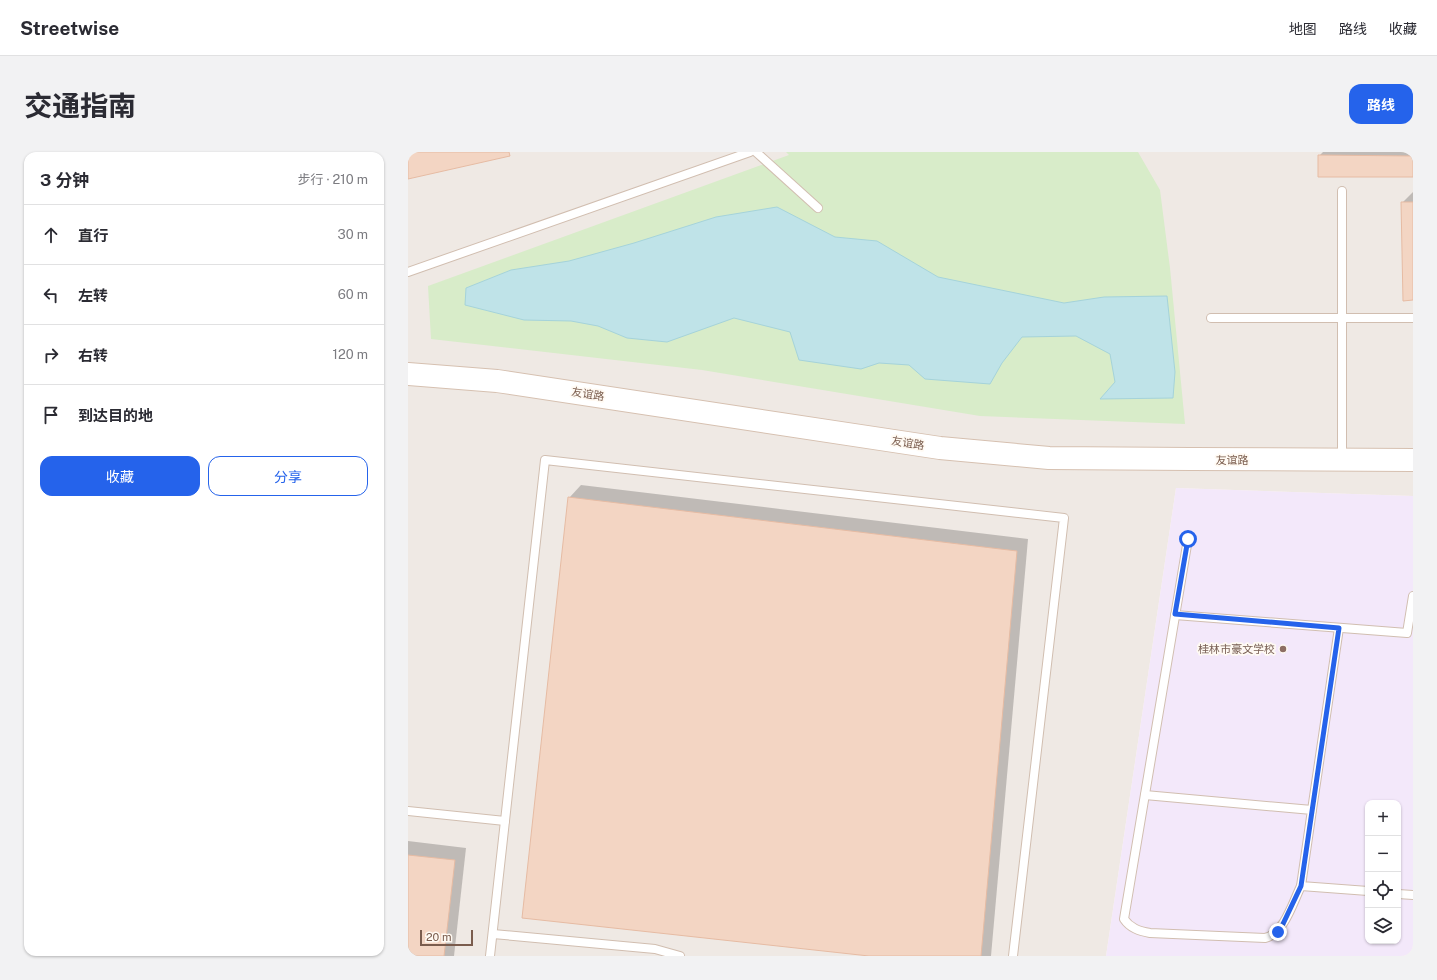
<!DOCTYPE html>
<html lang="zh">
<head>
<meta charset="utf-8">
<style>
  body { margin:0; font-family:"Public Sans","Noto Sans SC",sans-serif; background:#f2f2f3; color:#2b2b33 }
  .controls { position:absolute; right:12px; bottom:12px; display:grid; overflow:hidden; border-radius:8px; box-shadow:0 1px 3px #0004 }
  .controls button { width:36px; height:36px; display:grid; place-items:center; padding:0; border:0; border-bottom:1px solid #e1e1e2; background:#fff; color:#2b2b33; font:20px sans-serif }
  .scale { position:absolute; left:12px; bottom:10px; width:53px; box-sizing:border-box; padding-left:4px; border:2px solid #7a5c4d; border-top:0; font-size:11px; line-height:14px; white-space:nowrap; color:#7a5c4d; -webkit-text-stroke:3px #fffaf3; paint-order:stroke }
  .stop { position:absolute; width:12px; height:12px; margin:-9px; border:3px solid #2563eb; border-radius:50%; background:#fff }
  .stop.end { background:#2563eb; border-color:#fff; box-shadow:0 1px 4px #0008 }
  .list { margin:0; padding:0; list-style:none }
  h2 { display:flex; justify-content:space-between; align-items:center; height:52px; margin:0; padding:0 16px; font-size:17px }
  h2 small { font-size:13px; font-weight:400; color:#7c7c81 }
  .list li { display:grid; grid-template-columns:26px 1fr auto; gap:12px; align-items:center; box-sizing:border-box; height:60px; padding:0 16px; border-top:1px solid #e1e1e2 }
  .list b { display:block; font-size:15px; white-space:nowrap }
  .list em { font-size:13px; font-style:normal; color:#7c7c81 }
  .actions { display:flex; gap:8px; padding:12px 16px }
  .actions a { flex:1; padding:9px 0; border:1px solid #2563eb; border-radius:12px; text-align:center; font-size:14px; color:#2563eb }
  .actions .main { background:#2563eb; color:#fff }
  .icon { flex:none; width:22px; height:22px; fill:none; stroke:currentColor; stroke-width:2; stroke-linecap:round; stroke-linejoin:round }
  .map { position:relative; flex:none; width:1005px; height:804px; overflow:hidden; border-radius:12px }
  header { display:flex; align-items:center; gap:24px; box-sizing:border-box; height:56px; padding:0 20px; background:#fff; border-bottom:1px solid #e1e1e2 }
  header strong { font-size:19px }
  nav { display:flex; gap:22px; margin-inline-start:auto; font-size:14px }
  .intro { display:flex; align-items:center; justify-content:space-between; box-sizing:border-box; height:96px; padding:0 24px }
  h1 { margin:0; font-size:28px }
  .button { padding:10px 18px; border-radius:12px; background:#2563eb; color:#fff; font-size:14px; font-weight:700 }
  main { display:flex; gap:24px; padding:0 24px }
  aside { flex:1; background:#fff; border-radius:12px; box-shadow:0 1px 3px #0004 }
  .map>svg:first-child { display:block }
</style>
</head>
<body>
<header>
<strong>Streetwise</strong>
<nav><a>地图</a><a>路线</a><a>收藏</a></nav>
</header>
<div class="intro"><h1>交通指南</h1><a class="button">路线</a></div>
<main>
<aside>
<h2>3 分钟<small>步行 · 210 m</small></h2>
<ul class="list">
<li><svg class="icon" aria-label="ahead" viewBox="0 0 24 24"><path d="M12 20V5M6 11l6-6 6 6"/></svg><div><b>直行</b></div><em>30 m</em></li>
<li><svg class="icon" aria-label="left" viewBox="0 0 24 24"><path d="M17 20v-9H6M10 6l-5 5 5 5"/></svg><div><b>左转</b></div><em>60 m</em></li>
<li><svg class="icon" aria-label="right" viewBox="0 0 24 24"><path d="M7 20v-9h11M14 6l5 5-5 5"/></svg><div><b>右转</b></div><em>120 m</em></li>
<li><svg class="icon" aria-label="arrive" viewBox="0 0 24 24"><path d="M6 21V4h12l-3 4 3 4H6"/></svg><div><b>到达目的地</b></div></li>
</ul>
<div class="actions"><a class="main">收藏</a><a>分享</a></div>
</aside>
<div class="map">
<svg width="1005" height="804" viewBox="0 0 1005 804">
  <rect width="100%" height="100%" fill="#fdf6ec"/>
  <path fill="#efe9e4" d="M0,0H1005V344L768,336L698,804H0Z"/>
  <path fill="#f3e8fa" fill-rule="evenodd" d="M768,336L1005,344V804H698ZM960,651H990V789H960Z"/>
  <path fill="#d8ecc9" d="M378,0H730L752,38L762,116L777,272L572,264L294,218L23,187L20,134L381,3Z"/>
  <path fill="#bfe3e8" stroke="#a5d3da" d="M369,55L427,85L469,89L530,125L656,151L696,145L759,144L767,220L765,246L692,247L707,230L702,202L668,184L614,185L594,211L582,232L517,227L501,213L471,211L453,217L391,208L382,180L326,166L259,190L219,186L190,174L163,169L116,168L57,153L58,136L103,118L161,109L226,91L308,65Z"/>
  <g fill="#0003">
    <path d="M915,0H1005V24L911,4Z"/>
    <path d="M1005,40V147L994,51Z"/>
    <path d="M173,333L620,387L583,804H470L161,346Z"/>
    <path d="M0,689L58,696L46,804H0Z"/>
  </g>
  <g fill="#f3d5c3" stroke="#e6bba3">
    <path d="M0,0H101L102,4L0,27Z"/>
    <path d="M910,3L1005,4V25H910Z"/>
    <path d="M993,50H1005V148L995,149Z"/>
    <path d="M160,345L609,399L573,804H461L114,766Z"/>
    <path d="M0,703L47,708L36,804H0Z"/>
  </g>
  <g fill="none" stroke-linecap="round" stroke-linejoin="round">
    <g stroke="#d1beb0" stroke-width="10">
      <g id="lane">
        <path d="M348,0L410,56"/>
        <path d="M0,120L342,0"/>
        <path d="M803,166H1005"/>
        <path d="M934,307V39"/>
        <path d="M780,387L716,767C722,776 731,779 742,781L857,786C876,782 885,750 893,734"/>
        <path d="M767,463L999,481L1005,444"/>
        <path d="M737,643L904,658L893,734L960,739"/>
        <path d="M904,658L931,476"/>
        <path d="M0,659L97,669"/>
        <path d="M990,742L1005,743"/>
        <path d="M85,782L247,797L272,804"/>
        <path d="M82,804L137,308L656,366L605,804"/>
      </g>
    </g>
    <g stroke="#d6c0b0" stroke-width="24">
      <path id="secondary" d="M0,222L89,229L532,296L641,306L782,307L1005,308"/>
    </g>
    <use href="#lane" stroke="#fff" stroke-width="8"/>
    <use href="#secondary" stroke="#fff" stroke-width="22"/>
  </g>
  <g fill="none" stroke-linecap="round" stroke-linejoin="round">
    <path stroke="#2563eb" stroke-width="5" d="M780,387L767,462L931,476L893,734L874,774L870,780"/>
  </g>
  <circle fill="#8d6e63" stroke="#fffaf3" stroke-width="1.5" cx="875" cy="497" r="4"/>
  <g text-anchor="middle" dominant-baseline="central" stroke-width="3.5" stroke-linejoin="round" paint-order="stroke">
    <g font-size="11" fill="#7a5c4d" stroke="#fffaf3">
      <text transform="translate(180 242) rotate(9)">友谊路</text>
      <text transform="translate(500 291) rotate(9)">友谊路</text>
      <text x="824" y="308">友谊路</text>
    </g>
    <g font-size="11" fill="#785e54" stroke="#fffaf3" text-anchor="end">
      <text x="867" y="497">桂林市豪文学校</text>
    </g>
  </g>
</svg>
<div class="controls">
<button>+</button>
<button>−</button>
<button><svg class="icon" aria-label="locate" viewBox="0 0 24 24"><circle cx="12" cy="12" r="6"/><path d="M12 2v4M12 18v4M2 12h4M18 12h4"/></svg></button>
<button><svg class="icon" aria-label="layers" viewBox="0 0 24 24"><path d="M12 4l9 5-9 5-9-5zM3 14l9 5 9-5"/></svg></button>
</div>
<div class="scale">20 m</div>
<div class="stop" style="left:780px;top:387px"></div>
<div class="stop end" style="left:870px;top:780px"></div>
</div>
</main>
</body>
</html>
